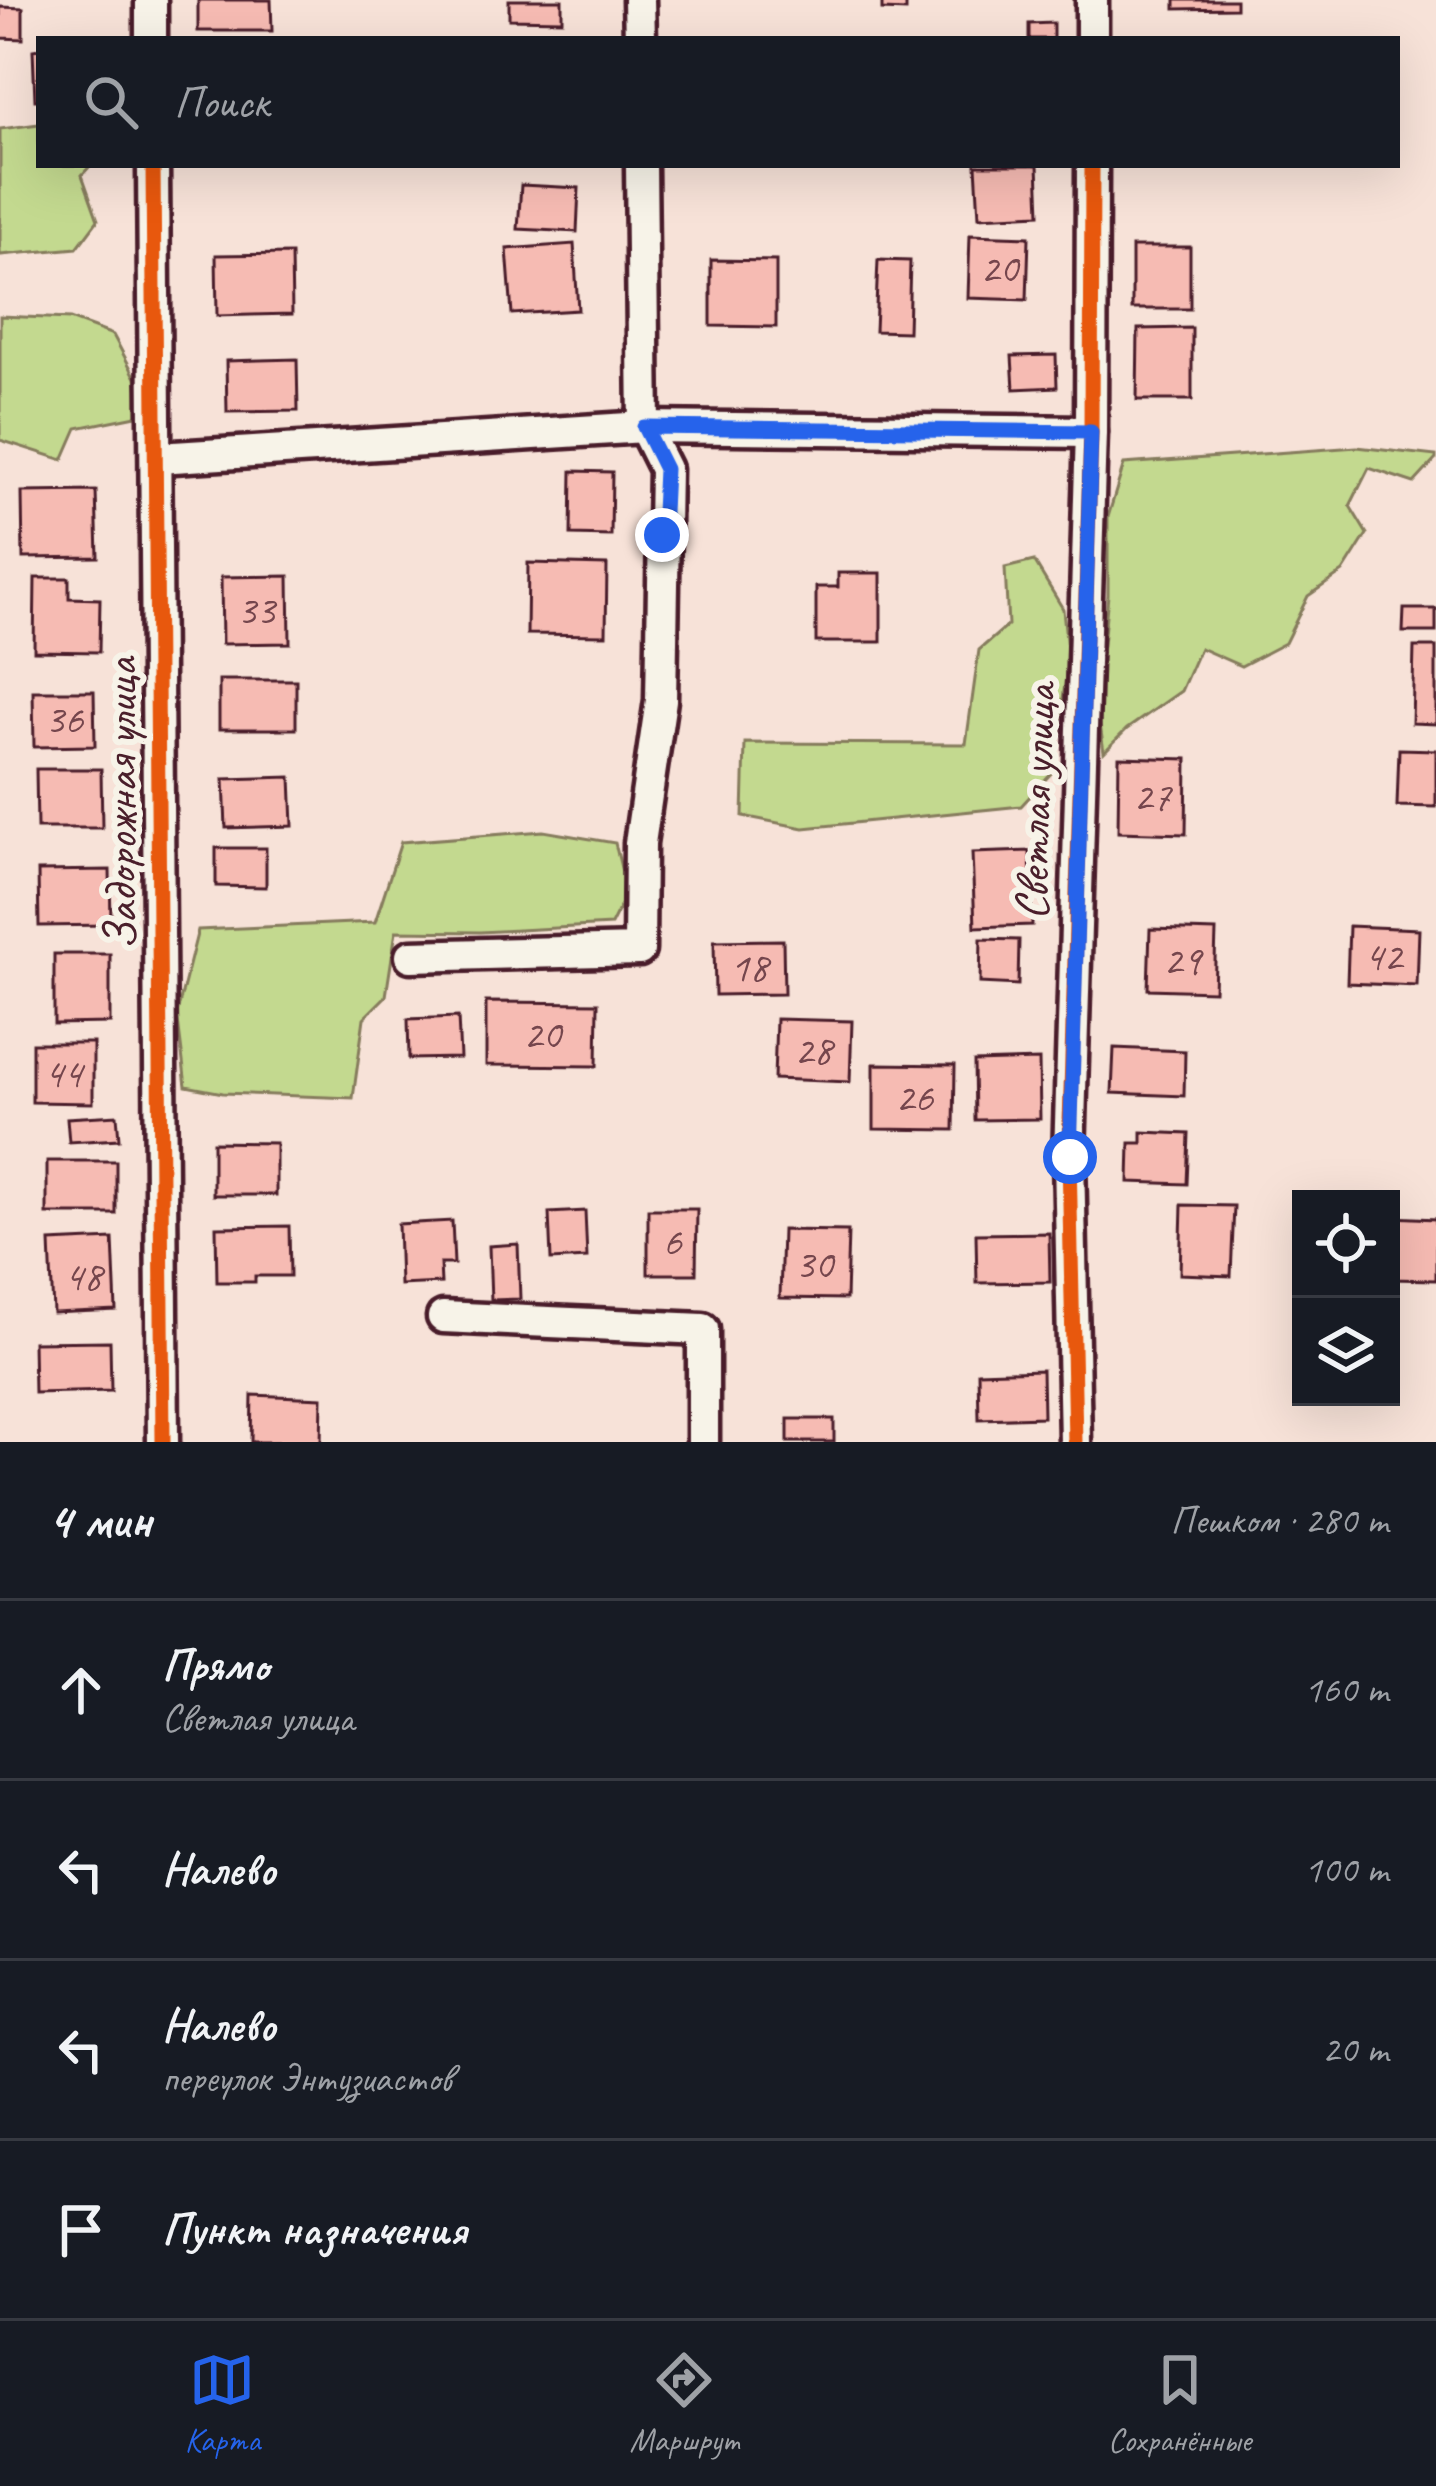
<!DOCTYPE html>
<html lang="ru">
<head>
<meta charset="utf-8">
<style>
  body { margin:0; font-family:Caveat,sans-serif; background:#242831; color:#f1f3f6 }
  .controls { position:absolute; right:36px; bottom:36px; display:grid; overflow:hidden; border-radius:0px; box-shadow:0 12px 48px #0002 }
  .controls button { width:108px; height:108px; display:grid; place-items:center; padding:0; border:0; border-bottom:3px solid #363941; background:#171b24; color:#f1f3f6; font:60px sans-serif }
  .stop { position:absolute; width:36px; height:36px; margin:-27px; border:9px solid #2563eb; border-radius:50%; background:#fff }
  .stop.end { background:#2563eb; border-color:#fff; box-shadow:0 3px 12px #0008 }
  .list { margin:0; padding:0; list-style:none }
  h2 { display:flex; justify-content:space-between; align-items:center; height:156px; margin:0; padding:0 48px; font-size:51px }
  h2 small { font-size:39px; font-weight:400; color:#9ea1a6 }
  .list li { display:grid; grid-template-columns:78px 1fr auto; gap:36px; align-items:center; box-sizing:border-box; height:180px; padding:0 48px; border-top:3px solid #363941 }
  .list b { display:block; font-size:45px; white-space:nowrap }
  .list p { margin:0; font-size:39px; white-space:nowrap; color:#9ea1a6 }
  .list em { font-size:39px; font-style:normal; color:#9ea1a6 }
  .icon { flex:none; width:66px; height:66px; fill:none; stroke:currentColor; stroke-width:2; stroke-linecap:round; stroke-linejoin:round }
  .map { position:relative; flex:none; width:1436px; height:1442px; overflow:hidden }
  .search { position:absolute; background:#171b24; box-shadow:0 12px 48px #0002; left:36px; right:36px; top:36px; height:132px; display:flex; align-items:center; gap:30px; box-sizing:border-box; padding:0 42px; border-radius:0px; color:#9ea1a6; font-size:45px }
  .sheet { height:876px; background:#171b24 }
  nav { display:flex; justify-content:space-around; align-items:center; box-sizing:border-box; height:168px; border-top:3px solid #363941; background:#171b24; font-size:33px; color:#9ea1a6 }
  nav a { display:grid; justify-items:center; gap:6px }
  nav .on { color:#2563eb }
  .map>svg:first-child { display:block }
</style>
</head>
<body>
<div class="map">
<svg width="1436" height="1442" viewBox="0 0 1436 1442">
  <rect width="100%" height="100%" fill="#f7e2d8"/>
  <filter id="ink" filterUnits="userSpaceOnUse"><feTurbulence type="fractalNoise" baseFrequency=".00833" numOctaves="2"/><feDisplacementMap in="SourceGraphic" scale="24" xChannelSelector="R" yChannelSelector="G"/><feConvolveMatrix kernelMatrix="1 2 1 2 8 2 1 2 1" color-interpolation-filters="sRGB"/></filter>
  <g filter="url(#ink)">
    <g fill="#c3d98f" stroke="#867c5d" stroke-width="3">
      <path d="M39,124V165H91L82,175L98,220L77,248L0,255V129Z"/>
      <path d="M0,316L70,319L113,335L136,378L141,415L77,428L63,460L0,440Z"/>
      <path d="M1357,447L1436,456V459L1414,483L1369,468L1350,506L1367,534L1343,572L1308,596L1285,643L1241,666L1200,648L1181,691L1127,729L1104,752L1097,704L1108,595V517L1124,464Z"/>
      <path d="M1034,561L1063,609L1068,660L1054,770L1021,806L804,828L743,816L745,743L966,744L979,650L1008,625L1005,568Z"/>
      <path d="M543,831L615,843L627,893L611,925L480,932L396,931L386,996L364,1018L353,1098L223,1093L186,1086L177,1013L198,930L375,922L401,842Z"/>
    </g>
    <g fill="#f6bbb3" stroke="#4a1f2b" stroke-width="3">
      <path d="M198,0H271L272,31H198Z"/>
      <path d="M509,0H562V20L509,19Z"/>
      <path d="M882,0H906V11L882,10Z"/>
      <path d="M1175,0H1236V8L1175,9Z"/>
      <path d="M0,7L23,8V39L0,38Z"/>
      <path d="M1053,23V39H1029V24Z"/>
      <path d="M39,49V100H35L33,50Z"/>
      <path d="M976,165H1038L1040,214L979,217Z"/>
      <path d="M521,185L579,188L577,232L518,229Z"/>
      <path d="M970,235L1029,237L1027,300L968,298Z"/>
      <path d="M574,244L578,310L512,314L507,249Z"/>
      <rect x="1132" y="247" width="58" height="62"/>
      <path d="M291,254L292,314L217,316L216,255Z"/>
      <path d="M711,260L776,261V327L711,326Z"/>
      <path d="M878,260L910,261L908,332L875,331Z"/>
      <path d="M1192,328V400H1137L1138,329Z"/>
      <path d="M1056,355L1057,387L1014,389L1012,356Z"/>
      <path d="M297,359L298,411L227,412L226,361Z"/>
      <path d="M572,471L612,472L611,536L571,535Z"/>
      <path d="M96,491L98,557L23,558L22,492Z"/>
      <path d="M528,563L607,565L606,635L527,634Z"/>
      <path d="M838,573H881V642H816V587H838Z"/>
      <path d="M289,576L290,643L222,644L221,577Z"/>
      <path d="M35,578H69V598L100,599L99,652L34,651Z"/>
      <path d="M1404,609H1436V632H1403Z"/>
      <path d="M1414,647H1436V724L1412,723Z"/>
      <rect x="219" y="680" width="77" height="49"/>
      <path d="M33,691H94L95,746L34,747Z"/>
      <path d="M1399,749L1436,750V807L1397,806Z"/>
      <path d="M1119,757L1187,759L1186,834L1118,832Z"/>
      <path d="M36,769H101L102,828H37Z"/>
      <path d="M291,777L293,826L226,828L224,779Z"/>
      <path d="M216,848H266V887L216,886Z"/>
      <path d="M1030,851L1032,925L975,927L972,853Z"/>
      <path d="M110,870L111,925L39,926L38,871Z"/>
      <path d="M1349,926L1419,929L1417,986L1347,983Z"/>
      <path d="M1150,929L1216,931L1214,991L1148,989Z"/>
      <path d="M981,939L1019,940L1018,985L980,983Z"/>
      <path d="M783,940L784,994L715,995L714,941Z"/>
      <path d="M54,954H110V1023L54,1024Z"/>
      <path d="M486,1002L598,1003L597,1066L486,1065Z"/>
      <path d="M458,1017L460,1058L409,1059L408,1019Z"/>
      <path d="M776,1019L852,1021L850,1082L774,1079Z"/>
      <path d="M32,1043H93V1103L32,1102Z"/>
      <path d="M1114,1048L1185,1051L1184,1096L1112,1093Z"/>
      <path d="M1039,1060L1040,1119L975,1120L974,1062Z"/>
      <path d="M874,1064L955,1065L954,1130L874,1129Z"/>
      <path d="M117,1115L119,1139L69,1142L67,1118Z"/>
      <path d="M1142,1132L1189,1134L1187,1184L1129,1182L1130,1143H1142Z"/>
      <path d="M213,1142L276,1143V1195H213Z"/>
      <rect x="47" y="1161" width="69" height="53"/>
      <path d="M1182,1205L1234,1206L1231,1276L1180,1274Z"/>
      <path d="M648,1209H697L696,1274H648Z"/>
      <path d="M585,1211L587,1258L551,1260L549,1213Z"/>
      <path d="M1391,1217L1436,1219V1280L1391,1279Z"/>
      <path d="M452,1221L454,1264H440L441,1283L400,1285L398,1224Z"/>
      <path d="M289,1226L290,1276H255V1282H217L216,1227Z"/>
      <path d="M782,1230L848,1231L846,1299L780,1298Z"/>
      <path d="M1049,1233L1050,1282L977,1283L976,1234Z"/>
      <path d="M113,1239L116,1310L53,1313L50,1242Z"/>
      <path d="M518,1244L520,1299L491,1300L489,1246Z"/>
      <path d="M110,1341L111,1391L34,1393L33,1342Z"/>
      <path d="M1042,1370L1043,1417L979,1419L978,1372Z"/>
      <path d="M252,1395L322,1398L321,1442H251Z"/>
      <rect x="788" y="1419" width="46" height="23"/>
    </g>
    <g fill="none" stroke-linecap="round" stroke-linejoin="round">
      <g stroke="#4a1f2b" stroke-width="39">
        <g id="minor">
          <path d="M151,0V39"/>
          <path d="M639,0L640,39"/>
          <path d="M1092,39V0"/>
          <path d="M153,165L163,1442"/>
          <path d="M158,458L644,427L1091,432"/>
          <path d="M411,956L639,950L640,843L661,700L665,469L644,427L641,165"/>
          <path d="M443,1317L703,1329V1442"/>
          <path d="M1075,1442L1069,1157L1091,432L1092,165"/>
        </g>
      </g>
      <use href="#minor" stroke="#f7f3e8" stroke-width="30"/>
      <g stroke="#f7f3e8" stroke-width="22">
        <g id="cycleway">
          <path d="M153,165L163,1442"/>
          <path d="M1075,1442L1069,1157L1091,432L1092,165"/>
        </g>
      </g>
      <use href="#cycleway" stroke="#e8590c" stroke-width="15"/>
    </g>
  </g>
  <g fill="none" stroke-linecap="round" stroke-linejoin="round" filter="url(#ink)">
    <path stroke="#2563eb" stroke-width="15" d="M662,535L665,469L644,427L1091,432L1070,1157"/>
  </g>
  <g text-anchor="middle" dominant-baseline="central" stroke-width="12" stroke-linejoin="round" paint-order="stroke">
    <g font-size="42" fill="#75464d">
      <text x="999" y="268">20</text>
      <text x="256" y="610">33</text>
      <text x="64" y="719">36</text>
      <text x="1152" y="796">27</text>
      <text x="1383" y="956">42</text>
      <text x="1182" y="960">29</text>
      <text x="749" y="967">18</text>
      <text x="542" y="1034">20</text>
      <text x="813" y="1050">28</text>
      <text x="63" y="1073">44</text>
      <text x="914" y="1097">26</text>
      <text x="672" y="1241">6</text>
      <text x="814" y="1264">30</text>
      <text x="83" y="1276">48</text>
    </g>
    <g font-size="48" fill="#4a1f2b" stroke="#f7f3e8">
      <text transform="translate(1035 802) rotate(-88)">Светлая улица</text>
      <text transform="translate(120 804) rotate(-90)">Задорожная улица</text>
    </g>
  </g>
</svg>
<div class="controls">
<button><svg class="icon" aria-label="locate" viewBox="0 0 24 24"><circle cx="12" cy="12" r="6"/><path d="M12 2v4M12 18v4M2 12h4M18 12h4"/></svg></button>
<button><svg class="icon" aria-label="layers" viewBox="0 0 24 24"><path d="M12 4l9 5-9 5-9-5zM3 14l9 5 9-5"/></svg></button>
</div>
<div class="stop" style="left:1070px;top:1157px"></div>
<div class="stop end" style="left:662px;top:535px"></div>
<div class="search"><svg class="icon" aria-label="search" viewBox="0 0 24 24"><circle cx="10" cy="10" r="6"/><path d="M15 15l6 6"/></svg>Поиск</div>
</div>
<section class="sheet">
<h2>4 мин<small>Пешком · 280 m</small></h2>
<ul class="list">
<li><svg class="icon" aria-label="ahead" viewBox="0 0 24 24"><path d="M12 20V5M6 11l6-6 6 6"/></svg><div><b>Прямо</b><p>Светлая улица</p></div><em>160 m</em></li>
<li><svg class="icon" aria-label="left" viewBox="0 0 24 24"><path d="M17 20v-9H6M10 6l-5 5 5 5"/></svg><div><b>Налево</b></div><em>100 m</em></li>
<li><svg class="icon" aria-label="left" viewBox="0 0 24 24"><path d="M17 20v-9H6M10 6l-5 5 5 5"/></svg><div><b>Налево</b><p>переулок Энтузиастов</p></div><em>20 m</em></li>
<li><svg class="icon" aria-label="arrive" viewBox="0 0 24 24"><path d="M6 21V4h12l-3 4 3 4H6"/></svg><div><b>Пункт назначения</b></div></li>
</ul>
</section>
<nav>
<a class="on"><svg class="icon" aria-label="map" viewBox="0 0 24 24"><path d="M3 6l6-2 6 2 6-2v14l-6 2-6-2-6 2zM9 4v14M15 6v14"/></svg>Карта</a>
<a><svg class="icon" aria-label="directions" viewBox="0 0 24 24"><path d="M12 3l9 9-9 9-9-9zM9 14v-3h6M13 9l2 2-2 2"/></svg>Маршрут</a>
<a><svg class="icon" aria-label="saved" viewBox="0 0 24 24"><path d="M7 4h10v16l-5-4-5 4z"/></svg>Сохранённые</a>
</nav>
</body>
</html>
